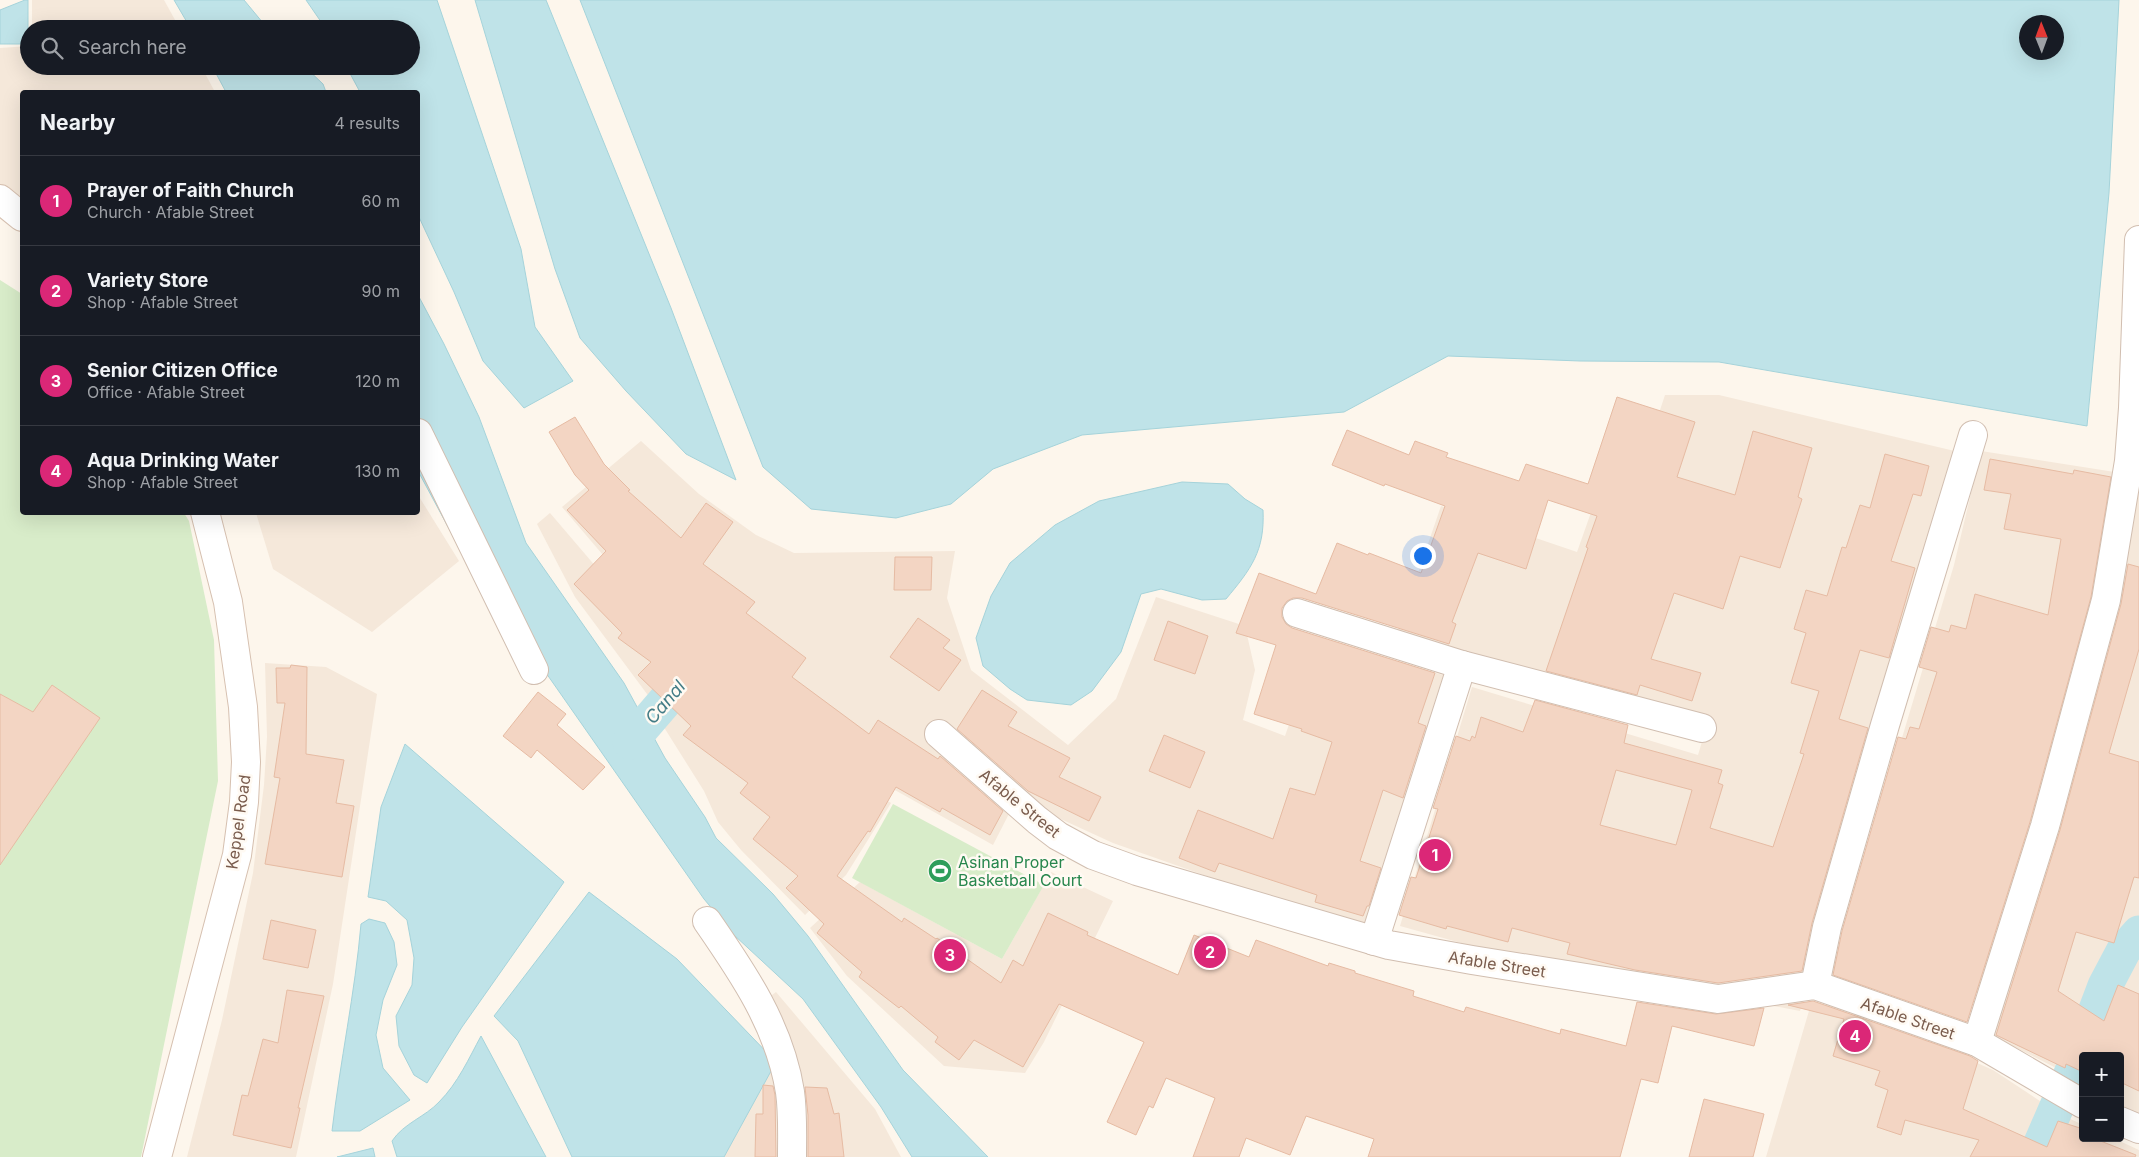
<!DOCTYPE html>
<html lang="en">
<head>
<meta charset="utf-8">
<style>
  body { margin:0; font-family:Inter,sans-serif; background:#242831; color:#f1f3f6 }
  .controls { position:absolute; right:15px; bottom:15px; display:grid; overflow:hidden; border-radius:5px; box-shadow:0 5px 20px #0002 }
  .controls button { width:45px; height:45px; display:grid; place-items:center; padding:0; border:0; border-bottom:1px solid #363941; background:#171b24; color:#f1f3f6; font:25px sans-serif }
  .compass { position:absolute; left:2019px; top:15px; width:45px; height:45px; border-radius:50%; background:#171b24; box-shadow:0 5px 20px #0002; rotate:359deg }
  .you { position:absolute; left:1422px; top:555px; width:18px; height:18px; margin:-12px; border:4px solid #fff; border-radius:50%; background:#1a73e8; box-shadow:0 0 0 8px #1a73e833 }
  .badge { display:grid; place-items:center; width:32px; height:32px; border-radius:50%; background:#db2777; color:#fff; font-size:16px; font-weight:700 }
  .pin { position:absolute; translate:-50% -50%; border:2px solid #fff; box-shadow:0 1px 5px #0006 }
  .list { margin:0; padding:0; list-style:none }
  h2 { display:flex; justify-content:space-between; align-items:center; height:65px; margin:0; padding:0 20px; font-size:21px }
  h2 small { font-size:16px; font-weight:400; color:#9ea1a6 }
  .list li { display:grid; grid-template-columns:32px 1fr auto; gap:15px; align-items:center; box-sizing:border-box; height:90px; padding:0 20px; border-top:1px solid #363941 }
  .list b { display:block; font-size:19px; white-space:nowrap }
  .list p { margin:0; font-size:16px; white-space:nowrap; color:#9ea1a6 }
  .list em { font-size:16px; font-style:normal; color:#9ea1a6 }
  .icon { flex:none; width:28px; height:28px; fill:none; stroke:currentColor; stroke-width:2; stroke-linecap:round; stroke-linejoin:round }
  .map { position:relative; flex:none; width:2139px; height:1157px; overflow:hidden }
  .search { position:absolute; background:#171b24; box-shadow:0 5px 20px #0002; left:20px; top:20px; width:400px; height:55px; display:flex; align-items:center; gap:12px; box-sizing:border-box; padding:0 18px; border-radius:28px; color:#9ea1a6; font-size:19px }
  .panel { position:absolute; background:#171b24; box-shadow:0 5px 20px #0002; left:20px; top:90px; width:400px; height:425px; border-radius:5px }
  .map>svg:first-child { display:block }
</style>
</head>
<body>
<div class="map">
<svg width="2139" height="1157" viewBox="0 0 2139 1157">
  <rect width="100%" height="100%" fill="#fdf6ec"/>
  <g fill="#f5e8da">
    <path d="M32,0H164L180,29H32Z"/>
    <path d="M29,46V66H201L215,92H22V197L0,186V48Z"/>
    <path d="M1665,395H1719L1963,453L1800,1011L1508,956L1400,926L1472,687L1698,755L1704,735L1586,697L1621,583L1640,470Z"/>
    <path d="M641,441L699,494L756,535L794,553L955,551L947,598L971,670L1068,745L1116,699L1156,597L1245,626L1255,670L1243,720L1285,736L1299,695L1380,722L1400,662L1459,680L1377,932L1235,886L1113,843L1052,815L1004,771L938,720L925,740L1013,806L993,845L893,789L632,589L562,507Z"/>
    <path d="M1981,451L2121,473L2095,615L1984,995L1920,977L1831,974L1954,565Z"/>
    <path d="M2139,467V916L2126,933L2098,982L2066,1073L1985,1032Z"/>
    <path d="M1605,473L1644,486L1574,693L1396,637L1441,506L1577,552Z"/>
    <path d="M418,495L459,561L372,632L273,569L256,513L418,512Z"/>
    <path d="M550,513L626,602L691,665L653,702L575,597L537,524Z"/>
    <path d="M265,663L326,667L377,694L333,984L296,1157H187L222,1020L253,873L264,785L267,737Z"/>
    <path d="M701,671L852,779L891,803L846,875L805,915L741,850L718,822L704,791L660,721Z"/>
    <path d="M1051,872L1113,901L1044,1042L1025,1073L944,1066L847,976L810,928L860,882L1002,959Z"/>
    <path d="M2139,949V1116L2120,1106V1056H2083V1086L2071,1080L2116,978Z"/>
    <path d="M776,992L875,1109L901,1157H802L760,1004Z"/>
    <path d="M1811,1004L1838,1006L1963,1044L1968,1059L1993,1070L2049,1107L2028,1157H1766Z"/>
    <path d="M776,1062L786,1157H724L752,1105Z"/>
    <path d="M2058,1113L2083,1125V1138H2113L2139,1150V1157H2040Z"/>
  </g>
  <g fill="#d8ecc9">
    <path d="M0,280L22,294V512L184,513L189,521L214,640L218,781L141,1157H0Z"/>
    <path d="M893,804L1044,885L1002,959L852,878Z"/>
  </g>
  <g fill="#bfe3e8" stroke="#a5d3da" fill-rule="evenodd">
    <path d="M25,0H28V44H0V10Z"/>
    <path d="M174,0H244L268,29H191Z"/>
    <path d="M306,0H437L521,249L535,327L573,381L524,408L483,361L454,292L418,215V92H360L346,66H411V29H326Z"/>
    <path d="M475,0H546L671,308L736,480L686,454L626,391L580,338L555,269Z"/>
    <path d="M580,0H2119L2109,193L2087,426L1719,362L1580,361L1448,356L1344,412L1082,435L993,469L951,504L896,518L811,509L763,467ZM2026,22H2056V52H2026Z"/>
    <path d="M212,66H304L323,84L326,92H226Z"/>
    <path d="M418,295L444,344L479,417L526,543L624,683L665,758L705,817L716,838L773,894L808,936L903,1070L988,1157H912L881,1107L803,999L734,935L704,899L530,650L475,577L418,471Z"/>
    <path d="M1182,482L1228,484L1245,499L1263,510C1265,551 1251,569 1226,599L1202,600L1161,589L1141,594L1121,652L1092,691L1071,705L1027,700L1010,689L983,666L976,638L991,596L1010,563L1055,525L1099,501Z"/>
    <path d="M405,744L564,882L462,1027L427,1083L414,1075L399,1046L396,1016L412,985L414,958L407,920L386,901L368,897L381,807Z"/>
    <path d="M589,892L677,959L776,1062L724,1157H572L518,1041L494,1016Z"/>
    <path d="M369,919L385,923L394,942L397,965L383,1000L376,1035L383,1068L410,1100L360,1131H332C340,1062 355,993 361,924Z"/>
    <path d="M481,1036L546,1157H397L392,1141C404,1123 425,1117 439,1102C458,1083 469,1058 481,1036Z"/>
    <path d="M373,1148L375,1157H337Z"/>
  </g>
  <g fill="none" stroke-linecap="round" stroke-linejoin="round">
    <g stroke="#bfe3e8" stroke-width="35">
      <path d="M630,742L697,664"/>
      <path d="M2035,1157L2077,1060L2105,986L2124,950L2139,933"/>
    </g>
  </g>
  <g fill="#f3d5c3" stroke="#e6bba3" fill-rule="evenodd">
    <path d="M1617,397L1695,422L1677,477L1735,495L1753,431L1812,448L1798,497L1802,499L1780,568L1740,556L1723,609L1674,593L1651,659L1701,673L1692,701L1640,685L1637,695L1546,671L1588,548L1586,547L1597,516L1548,500L1526,569L1478,553L1452,622L1456,624L1449,644L1302,598H1293L1287,601L1282,608V617L1286,624L1292,628L1435,673L1418,723L1426,726L1403,798L1383,790L1360,861L1381,868L1369,906H1367L1363,916L1315,902L1317,895L1219,863L1215,872L1179,858L1198,810L1273,839L1290,788L1315,795L1332,742L1301,731L1302,729L1254,714L1276,645L1236,633L1259,573L1316,594L1337,543L1368,555L1369,553L1421,573L1445,506L1385,484L1384,486L1332,465L1347,430L1409,455L1415,441L1448,453L1446,457L1519,481L1526,464L1588,484Z"/>
    <path d="M575,417L604,464L630,490L628,491L681,538L706,503L733,522L703,564L755,602L746,613L806,658L792,677L869,734L878,720L938,759L940,756L1003,811L990,835L942,808L940,812L896,787L870,832L868,831L837,876L902,922L904,918L936,939L937,938L1001,983L1013,960L1023,966L1048,913L1088,932L1087,935L1178,975L1194,935L1249,957L1256,940L1328,966L1329,963L1355,971V973L1414,991L1413,996L1464,1012L1466,1007L1560,1034L1561,1029L1626,1046L1637,1002L1716,1014L1764,1008L1754,1046L1672,1026L1658,1083L1641,1079L1620,1157H1368L1374,1139L1306,1116L1290,1155L1246,1138L1239,1157H1193L1215,1098L1166,1078L1153,1108L1149,1106L1136,1135L1107,1122L1144,1042L1059,1004L1023,1067L974,1040L959,1060L935,1042L938,1037L901,1006L899,1008L859,977L862,972L817,933L824,924L786,888L798,876L753,839L770,817L740,793L748,783L683,735L691,726L638,675L651,662L618,638L622,633L574,584L606,551L567,510L589,490L575,475L549,432Z"/>
    <path d="M1885,454L1929,466L1921,496L1913,494L1891,561L1915,568L1889,658L1860,650L1839,719L1868,728L1812,923L1802,971L1718,983L1635,970L1567,954L1570,943L1512,928L1508,942L1447,926L1446,929L1399,915L1411,877L1416,878L1438,809L1433,808L1456,736L1470,741L1472,736L1475,738L1481,717L1523,732L1535,700L1628,725L1624,743L1722,770L1718,783L1723,785L1710,828L1773,847L1804,754L1800,753L1819,691L1791,683L1806,633L1794,629L1806,590L1827,596L1842,547L1846,548L1860,505L1870,508ZM1616,770L1692,790L1676,845L1600,825Z"/>
    <path d="M1990,459L2073,474L2074,470L2111,477L2091,597L2030,822L1967,1022L1833,975L1842,931L1898,737L1906,739L1910,727L1919,729L1937,672L1919,667L1931,627L1949,632L1951,625L1966,629L1975,594L2048,615L2061,539L2004,529L2011,494L1984,490Z"/>
    <path d="M895,557H932L931,590H894Z"/>
    <path d="M2128,564L2139,567V649L2109,753L2139,762V878L2134,877L2114,943L2076,932L2058,991L2104,1021L2118,985L2139,994V1091L2120,1082V1056H2083V1072L2066,1064L2065,1068L1996,1035L2060,830L2121,604Z"/>
    <path d="M918,618L950,640L943,648L961,660L939,691L890,657Z"/>
    <path d="M1168,621L1208,636L1195,674L1154,660Z"/>
    <path d="M291,665L307,667L306,754L344,760L336,803L354,806L342,877L265,864L280,778L274,777L285,703H277L276,668H290Z"/>
    <path d="M52,685L100,718L0,865V694L33,712Z"/>
    <path d="M982,690L1017,712L1008,726L1070,758L1059,777L1101,797L1089,821L1028,791L957,729Z"/>
    <path d="M538,692L566,714L557,725L605,767L583,790L537,750L531,758L503,736Z"/>
    <path d="M1164,735L1205,752L1190,788L1149,771Z"/>
    <path d="M271,920L316,930L308,968L263,959Z"/>
    <path d="M287,990L324,996L298,1108H300L291,1148L233,1135L242,1095L248,1096L263,1039L278,1043Z"/>
    <path d="M1813,1001L1970,1056L1978,1061L1963,1109L2047,1147L2058,1121L2083,1129V1138H2093L2136,1155L2135,1157H1970L1979,1140L1905,1120L1901,1135L1877,1127L1888,1090L1875,1085L1880,1071L1833,1056L1844,1019L1788,1005Z"/>
    <path d="M763,1085L773,1086L775,1095L776,1157H755L756,1114H763Z"/>
    <path d="M805,1087L827,1088L834,1114L839,1113L844,1157H808V1115Z"/>
    <path d="M1704,1099L1764,1114L1753,1157H1689Z"/>
  </g>
  <g fill="none" stroke-linecap="round" stroke-linejoin="round">
    <g stroke="#d1beb0" stroke-width="30">
      <g id="street">
        <path d="M418,433L534,670"/>
        <path d="M1297,613L1462,665L1702,728"/>
        <path d="M939,734L1037,820L1058,836L1093,855L1137,871L1389,945L1472,960L1718,999L1815,985L1977,1042L2083,1104"/>
        <path d="M707,921C743,973 780,1027 790,1092C793,1113 792,1135 792,1157"/>
        <path d="M1374,941L1462,665"/>
        <path d="M1815,985L1827,927L1885,725L1973,435"/>
        <path d="M1977,1042L2045,826L2106,600L2129,461L2133,408L2139,240"/>
        <path d="M2120,1121L2139,1129"/>
      </g>
    </g>
    <g stroke="#d6c0b0" stroke-width="30">
      <g id="secondary">
        <path d="M0,199L22,217"/>
        <path d="M157,1157L237,855L244,802L246,762L243,707L228,602L205,512"/>
      </g>
    </g>
    <use href="#street" stroke="#fff" stroke-width="28"/>
    <use href="#secondary" stroke="#fff" stroke-width="28"/>
  </g>
  <defs>
    <g id="stadium-disc" transform="scale(1.25)"><circle r="9.5" fill="#2e9e5b" stroke="#fffaf3"/><path d="M0-5a6.5 5 0 1 0 0 10a6.5 5 0 1 0 0-10ZM-3.5-1.8h7v3.6h-7Z" fill="#fff"/></g>
  </defs>
  <g fill-rule="evenodd">
    <use href="#stadium-disc" x="940" y="871"/>
  </g>
  <g text-anchor="middle" dominant-baseline="central" stroke-width="5" stroke-linejoin="round" paint-order="stroke">
    <g font-size="16" fill="#7a5c4d" stroke="#fffaf3">
      <text transform="translate(1020 803) rotate(39)">Afable Street</text>
      <text transform="translate(238 822) rotate(-82)">Keppel Road</text>
      <text transform="translate(1497 964) rotate(9)">Afable Street</text>
      <text transform="translate(1908 1018) rotate(19)">Afable Street</text>
    </g>
    <g font-size="16" fill="#27864d" stroke="#fffaf3" text-anchor="start">
      <text x="958" y="862">Asinan Proper<tspan x="958" dy="18">Basketball Court</tspan></text>
    </g>
    <g font-size="18" font-style="italic" fill="#437c86" stroke="#fffaf3">
      <text transform="translate(665 702) rotate(-49)">Canal</text>
    </g>
  </g>
</svg>
<div class="controls">
<button>+</button>
<button>−</button>
</div>
<svg class="compass" viewBox="-18 -18 36 36"><path d="M0-13l5 13h-10z" fill="#e53935"/><path d="M0 13l5-13h-10z" fill="#9ea1a6"/></svg>
<div class="you"></div>
<div class="pin badge" style="left:1435px;top:855px">1</div>
<div class="pin badge" style="left:1210px;top:952px">2</div>
<div class="pin badge" style="left:950px;top:955px">3</div>
<div class="pin badge" style="left:1855px;top:1036px">4</div>
<div class="search"><svg class="icon" aria-label="search" viewBox="0 0 24 24"><circle cx="10" cy="10" r="6"/><path d="M15 15l6 6"/></svg>Search here</div>
<section class="panel">
<h2>Nearby<small>4 results</small></h2>
<ul class="list">
<li><span class="badge">1</span><div><b>Prayer of Faith Church</b><p>Church · Afable Street</p></div><em>60 m</em></li>
<li><span class="badge">2</span><div><b>Variety Store</b><p>Shop · Afable Street</p></div><em>90 m</em></li>
<li><span class="badge">3</span><div><b>Senior Citizen Office</b><p>Office · Afable Street</p></div><em>120 m</em></li>
<li><span class="badge">4</span><div><b>Aqua Drinking Water</b><p>Shop · Afable Street</p></div><em>130 m</em></li>
</ul>
</section>
</div>
</body>
</html>
